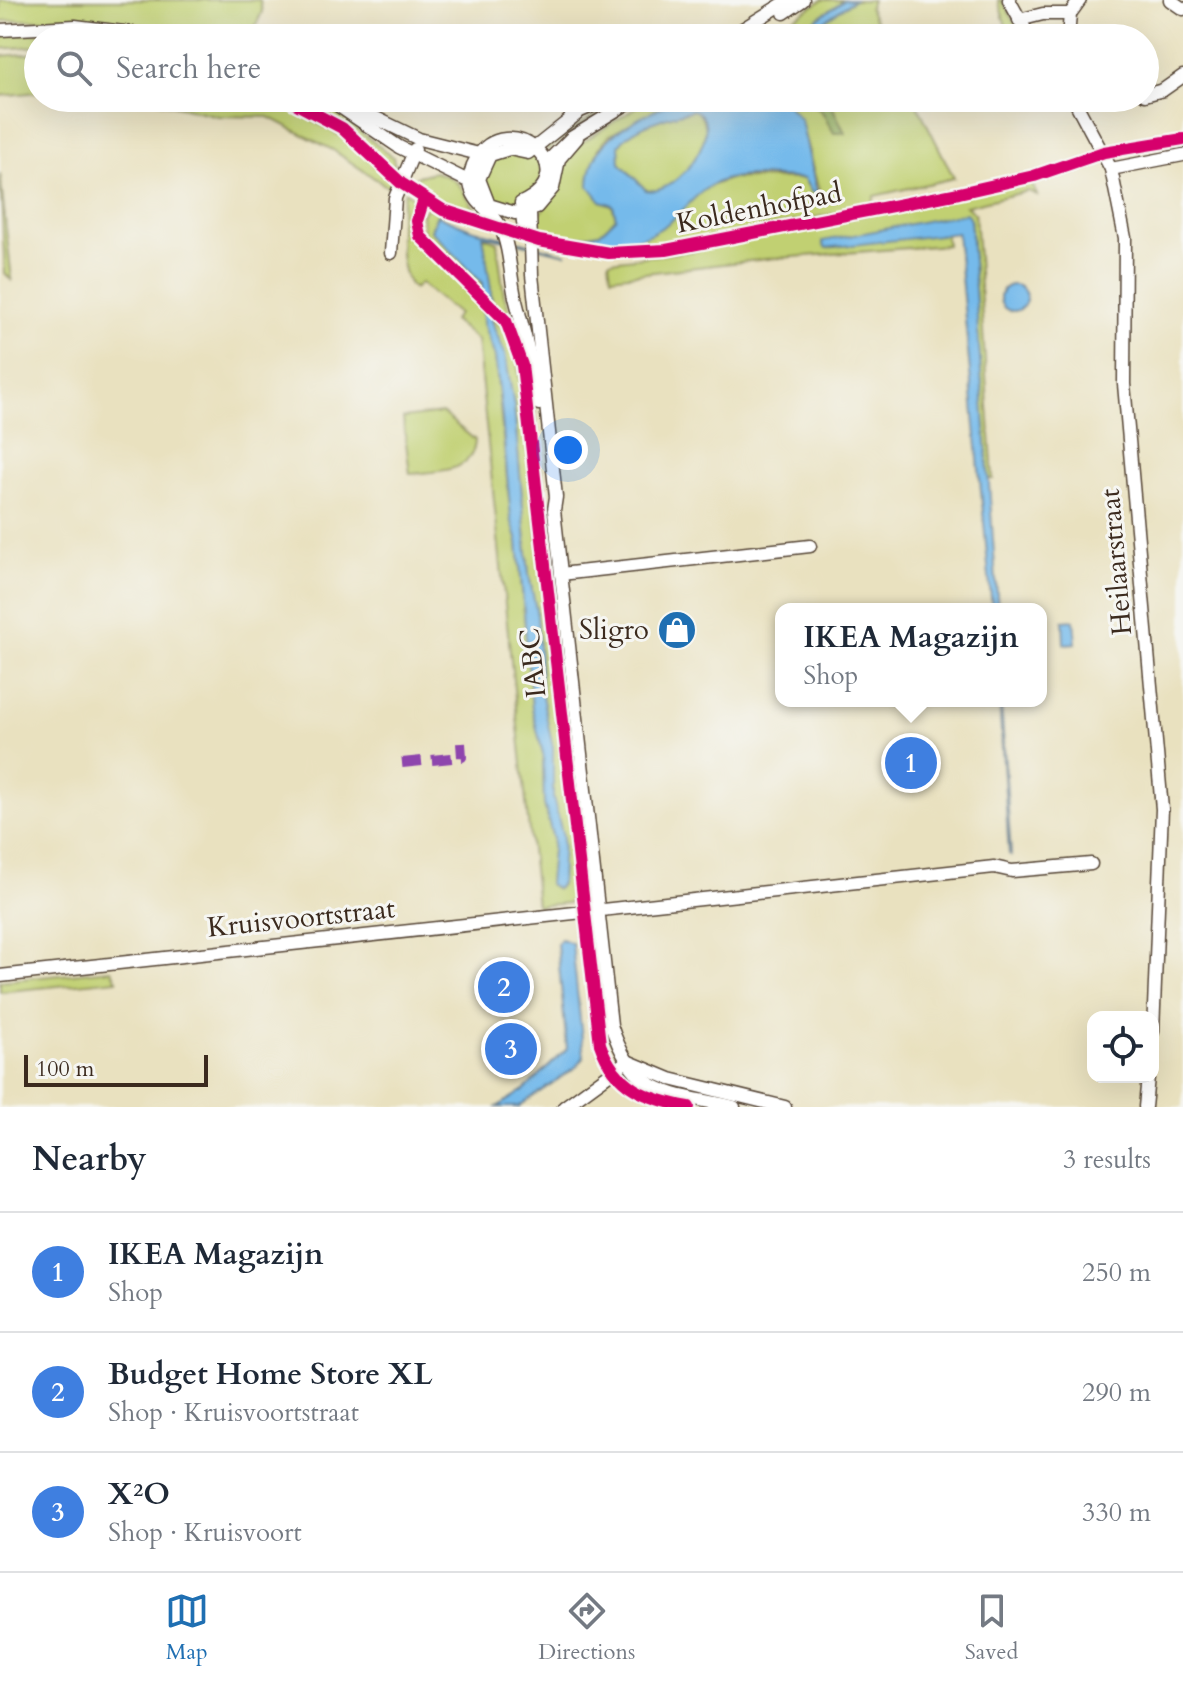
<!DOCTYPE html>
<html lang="en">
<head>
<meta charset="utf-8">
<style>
  body { margin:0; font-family:Cardo,serif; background:#f6f6f7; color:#1f2937 }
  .controls { position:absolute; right:24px; bottom:24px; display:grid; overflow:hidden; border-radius:16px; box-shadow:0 8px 32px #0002 }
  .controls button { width:72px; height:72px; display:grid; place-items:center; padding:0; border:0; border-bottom:2px solid #e0e1e3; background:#fff; color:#1f2937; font:40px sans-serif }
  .scale { position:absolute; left:24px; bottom:20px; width:184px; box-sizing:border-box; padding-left:8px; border:4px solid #3b2a1e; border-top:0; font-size:22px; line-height:28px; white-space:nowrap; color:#3b2a1e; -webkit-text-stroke:6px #f6f6f2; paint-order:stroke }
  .you { position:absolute; left:568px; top:450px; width:28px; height:28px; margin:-20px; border:6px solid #fff; border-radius:50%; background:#1a73e8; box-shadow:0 0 0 12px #1a73e833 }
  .badge { display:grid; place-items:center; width:52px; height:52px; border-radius:50%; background:#1f6fb2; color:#fff; font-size:26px; font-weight:700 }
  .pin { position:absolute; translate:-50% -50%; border:4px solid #fff; box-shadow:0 2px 8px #0006 }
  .popup { position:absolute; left:775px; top:603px; width:272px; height:104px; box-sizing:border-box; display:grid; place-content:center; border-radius:16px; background:#fff; filter:drop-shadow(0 2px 6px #0005); font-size:26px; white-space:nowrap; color:#747a83 }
  .popup b { font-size:30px; color:#1f2937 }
  .popup::after { content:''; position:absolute; left:50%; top:100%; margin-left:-16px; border:16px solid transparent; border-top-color:#fff }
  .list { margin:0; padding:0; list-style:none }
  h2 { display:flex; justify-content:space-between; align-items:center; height:104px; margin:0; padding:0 32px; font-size:34px }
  h2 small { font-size:26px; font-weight:400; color:#747a83 }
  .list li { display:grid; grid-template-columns:52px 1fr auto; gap:24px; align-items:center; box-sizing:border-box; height:120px; padding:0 32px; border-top:2px solid #e0e1e3 }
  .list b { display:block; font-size:30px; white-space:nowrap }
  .list p { margin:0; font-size:26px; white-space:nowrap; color:#747a83 }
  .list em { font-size:26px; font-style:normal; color:#747a83 }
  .icon { flex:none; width:44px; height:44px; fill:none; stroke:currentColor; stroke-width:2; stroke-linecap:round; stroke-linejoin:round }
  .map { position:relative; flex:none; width:1183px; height:1107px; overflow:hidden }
  .search { position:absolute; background:#fff; box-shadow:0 8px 32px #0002; left:24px; right:24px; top:24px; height:88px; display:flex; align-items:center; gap:20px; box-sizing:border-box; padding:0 28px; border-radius:44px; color:#747a83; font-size:30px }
  .sheet { height:464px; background:#fff }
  nav { display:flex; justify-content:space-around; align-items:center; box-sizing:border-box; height:112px; border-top:2px solid #e0e1e3; background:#fff; font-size:22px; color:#747a83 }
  nav a { display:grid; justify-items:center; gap:4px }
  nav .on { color:#1f6fb2 }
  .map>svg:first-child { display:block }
</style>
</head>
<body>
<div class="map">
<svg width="1183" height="1107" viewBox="0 0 1183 1107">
  <rect width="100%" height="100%" fill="#f6f6f2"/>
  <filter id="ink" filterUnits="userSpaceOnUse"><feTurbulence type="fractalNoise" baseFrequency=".0125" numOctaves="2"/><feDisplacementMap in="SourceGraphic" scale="16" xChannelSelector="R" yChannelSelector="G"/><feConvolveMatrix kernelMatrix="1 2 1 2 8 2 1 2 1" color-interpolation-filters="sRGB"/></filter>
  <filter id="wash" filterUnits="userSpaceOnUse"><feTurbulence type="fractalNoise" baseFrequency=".006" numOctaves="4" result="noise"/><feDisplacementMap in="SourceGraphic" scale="32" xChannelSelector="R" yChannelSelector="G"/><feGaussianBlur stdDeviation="1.8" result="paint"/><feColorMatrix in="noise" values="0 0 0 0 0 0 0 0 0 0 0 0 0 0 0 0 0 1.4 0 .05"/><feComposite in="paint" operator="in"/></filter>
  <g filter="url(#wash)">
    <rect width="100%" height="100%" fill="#e9e1bf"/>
    <g fill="#c1d072" stroke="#7e7d48" stroke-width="2">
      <path d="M0,0H260L262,12L250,38H207L143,25L75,19L0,21Z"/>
      <path d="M822,0H844L789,38H762Z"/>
      <path d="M854,0H872L869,8L884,38H800Z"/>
      <path d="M998,0H1002L1023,38L1009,36Z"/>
      <path d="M33,33L133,38H38V46L0,49V37Z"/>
      <path d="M38,53V92L0,96V56Z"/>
      <path d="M143,98H271L351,141L393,181L389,188L333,150L269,117L218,116Z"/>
      <path d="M291,98H315L324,103L393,157L396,173L355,135Z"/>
      <path d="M620,98H628L591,118L548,150L545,147Z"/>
      <path d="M651,98H679L610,135L599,148L596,157L601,201L612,205L616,218L600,233L564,241L621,244L670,222L704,188L732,178L804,179L812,193L819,189C805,152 809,105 764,98H807L823,113L830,127L845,133L828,98H914L954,178L874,196L871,207L666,246L586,247L536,233V218L558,190L566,157L581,143Z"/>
      <path d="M693,110L698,111L707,128C703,154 675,197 646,190L620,163L619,145C631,126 672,115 693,110Z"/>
      <path d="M535,153L540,161L542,179L518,208C496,204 475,192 490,167C493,161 496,156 503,154C513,152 525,153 535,153Z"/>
      <path d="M434,172C469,179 462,202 486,219L458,212L409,184L418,176Z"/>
      <path d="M0,174L12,280V281L5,273Z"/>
      <path d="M1030,180L1037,195L1028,191L966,206L975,214L993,479H988L970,218L824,241L826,248L945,231L947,245L767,259L611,277L609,261L692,251Z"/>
      <path d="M405,191L417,200L414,222L419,242L483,306V323L495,357L509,499L518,544L532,708L543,754L544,804L553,839L549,884L556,889L561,885L563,837L553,798V748L542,696L537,615L529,575L514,406L491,314L509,336L517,354L579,893L568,903L537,906L477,340L453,320L458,314L420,283L414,289C396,274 398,213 405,191Z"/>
      <path d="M428,207L441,213L437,215L431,230L480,280L484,294L424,236L422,213Z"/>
      <path d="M483,236L497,242L504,295L527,355L533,390L553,571L550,570L526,368L513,328L492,301Z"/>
      <path d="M442,413L475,440C474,474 435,471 410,474L403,418Z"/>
      <path d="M550,576L555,577L588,882L585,889Z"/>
      <path d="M111,970L117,980L0,992V981Z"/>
    </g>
    <path fill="#98b264" stroke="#6a6e41" stroke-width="2" d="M807,98H828L845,133H834L823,113Z"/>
    <g fill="#75baeb" stroke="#587284" stroke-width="2" fill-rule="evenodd">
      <path d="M844,0H854L800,38H789Z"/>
      <path d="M679,98H764L787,104L801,120L817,193H812L804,179C777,177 743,172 718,182C698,190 687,208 671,221C639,247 597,247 559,241L600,233L616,218L613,205L601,201L589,186C589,134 640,119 679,98ZM693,110C729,122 679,198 646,190L620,163L619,145C631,126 672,115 693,110Z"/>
      <path d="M966,213L970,218L973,261L998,609H992L957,233L826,248L823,244V241Z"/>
      <path d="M437,215L471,229L567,254L483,235L491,289V321L505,353L514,406L529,575L537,615L542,696L553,748V798L563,837L561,883L557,889L549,884L553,839L544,804L543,754L532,708L518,542L511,519L501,407L495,357L483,323L482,283L431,230Z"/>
      <circle cx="1013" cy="298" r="13"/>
      <path d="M1074,620L1076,643L1064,644L1063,621Z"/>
      <path d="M999,701H1001L1011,855L1009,854Z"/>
      <path d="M561,939L572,943L584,1057L576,1067L518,1107H497L525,1089L567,1049L557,944Z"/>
    </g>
  </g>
  <g filter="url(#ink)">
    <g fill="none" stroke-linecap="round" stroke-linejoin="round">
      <g stroke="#554536" stroke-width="15">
        <g id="minor">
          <path d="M1009,0L1030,38"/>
          <path d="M1170,0L1183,9"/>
          <path d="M784,13L803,0"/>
          <path d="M1019,20L1043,14H1070"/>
          <path d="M0,30L75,26L172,38"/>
          <path d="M728,38L789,0"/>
          <path d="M1068,38L1070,14L1080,0"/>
          <path d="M1145,95L1163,90L1183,76"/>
          <path d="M327,98L399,147L470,182"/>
          <path d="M1073,98L1111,169L1125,238L1124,384L1162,809L1153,1032"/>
          <path d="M345,103L419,139L479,154"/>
          <path d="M571,115L610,98"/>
          <path d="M577,138L559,159L553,188L537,207L515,213L489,205L479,179L490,155L509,149L528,153L577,114"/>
          <path d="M546,163L571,138L636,98"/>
          <path d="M1111,169L1183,155"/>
          <path d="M530,211L532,275L556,497L554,510L611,1025C634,1098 670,1092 734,1107"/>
          <path d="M523,222L521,203C590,170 506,106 476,159C471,167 468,179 471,188C476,206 493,211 500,226C510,248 510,274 515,297C524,333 534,367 539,404"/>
          <path d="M391,253L395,198L415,149"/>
          <path d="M561,574L810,546"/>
          <path d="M0,976L994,867L1012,871L1091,864"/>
          <path d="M627,1061L670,1079L785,1107"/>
          <path d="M564,1107L627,1061"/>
          <path d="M1145,1107L1148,1077"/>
        </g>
      </g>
      <use href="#minor" stroke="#fff" stroke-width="12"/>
      <path stroke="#8e44ad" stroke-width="10" stroke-dasharray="20 10" stroke-linecap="butt" d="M402,763L462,757L461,743"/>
      <g stroke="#f6f6f2" stroke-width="17">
        <g id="cycleway">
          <path d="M285,98L342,128L401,183L443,210L539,241L609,253L666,250L959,193L1034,176L1104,152L1183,139"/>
          <path d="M424,199L417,221L420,236L506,321L522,365L600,1044C615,1088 647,1099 689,1107"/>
        </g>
      </g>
      <use href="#cycleway" stroke="#d6006c" stroke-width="12"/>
    </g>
  </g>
  <defs>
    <g id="shop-disc" transform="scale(2)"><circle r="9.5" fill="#1f6fb2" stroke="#f6f6f2"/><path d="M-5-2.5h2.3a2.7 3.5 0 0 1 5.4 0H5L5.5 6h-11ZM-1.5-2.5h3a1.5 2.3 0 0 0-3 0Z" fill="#fff"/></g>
  </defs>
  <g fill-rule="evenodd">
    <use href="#shop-disc" x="677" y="630"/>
  </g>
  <g text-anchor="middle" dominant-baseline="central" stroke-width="6" stroke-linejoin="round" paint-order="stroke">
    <g font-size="28" fill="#3b2a1e" stroke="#f6f6f2">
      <text transform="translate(759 208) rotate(-11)">Koldenhofpad</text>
      <text transform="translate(1116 562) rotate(-95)">Heilaarstraat</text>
      <text transform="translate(533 663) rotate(-96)">IABC</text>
      <text transform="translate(301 918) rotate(-6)">Kruisvoortstraat</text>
    </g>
    <g font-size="28" fill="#3b2a1e" stroke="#f6f6f2" text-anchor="end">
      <text x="649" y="630">Sligro</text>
    </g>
  </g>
</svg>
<div class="controls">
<button><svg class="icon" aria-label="locate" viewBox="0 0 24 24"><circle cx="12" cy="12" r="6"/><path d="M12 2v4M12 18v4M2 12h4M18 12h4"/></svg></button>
</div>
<div class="scale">100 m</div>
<div class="you"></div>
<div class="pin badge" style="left:911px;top:763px;background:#3f7fe0">1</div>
<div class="popup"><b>IKEA Magazijn</b>Shop</div>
<div class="pin badge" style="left:504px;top:987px;background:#3f7fe0">2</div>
<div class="pin badge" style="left:511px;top:1049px;background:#3f7fe0">3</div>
<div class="search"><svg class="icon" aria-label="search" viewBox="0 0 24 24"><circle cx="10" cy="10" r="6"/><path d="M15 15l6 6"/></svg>Search here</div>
</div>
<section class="sheet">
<h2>Nearby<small>3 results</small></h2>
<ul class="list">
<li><span class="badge" style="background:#3f7fe0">1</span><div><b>IKEA Magazijn</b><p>Shop</p></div><em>250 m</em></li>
<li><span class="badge" style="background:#3f7fe0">2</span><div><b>Budget Home Store XL</b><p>Shop · Kruisvoortstraat</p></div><em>290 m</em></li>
<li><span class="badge" style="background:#3f7fe0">3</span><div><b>X²O</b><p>Shop · Kruisvoort</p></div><em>330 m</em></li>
</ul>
</section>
<nav>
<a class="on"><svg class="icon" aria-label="map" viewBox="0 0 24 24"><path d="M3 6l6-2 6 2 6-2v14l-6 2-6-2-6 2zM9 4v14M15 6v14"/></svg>Map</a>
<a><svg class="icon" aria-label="directions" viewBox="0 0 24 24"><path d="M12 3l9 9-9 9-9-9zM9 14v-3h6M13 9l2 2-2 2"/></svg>Directions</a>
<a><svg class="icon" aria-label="saved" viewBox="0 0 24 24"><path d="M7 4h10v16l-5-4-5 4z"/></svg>Saved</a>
</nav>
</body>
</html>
